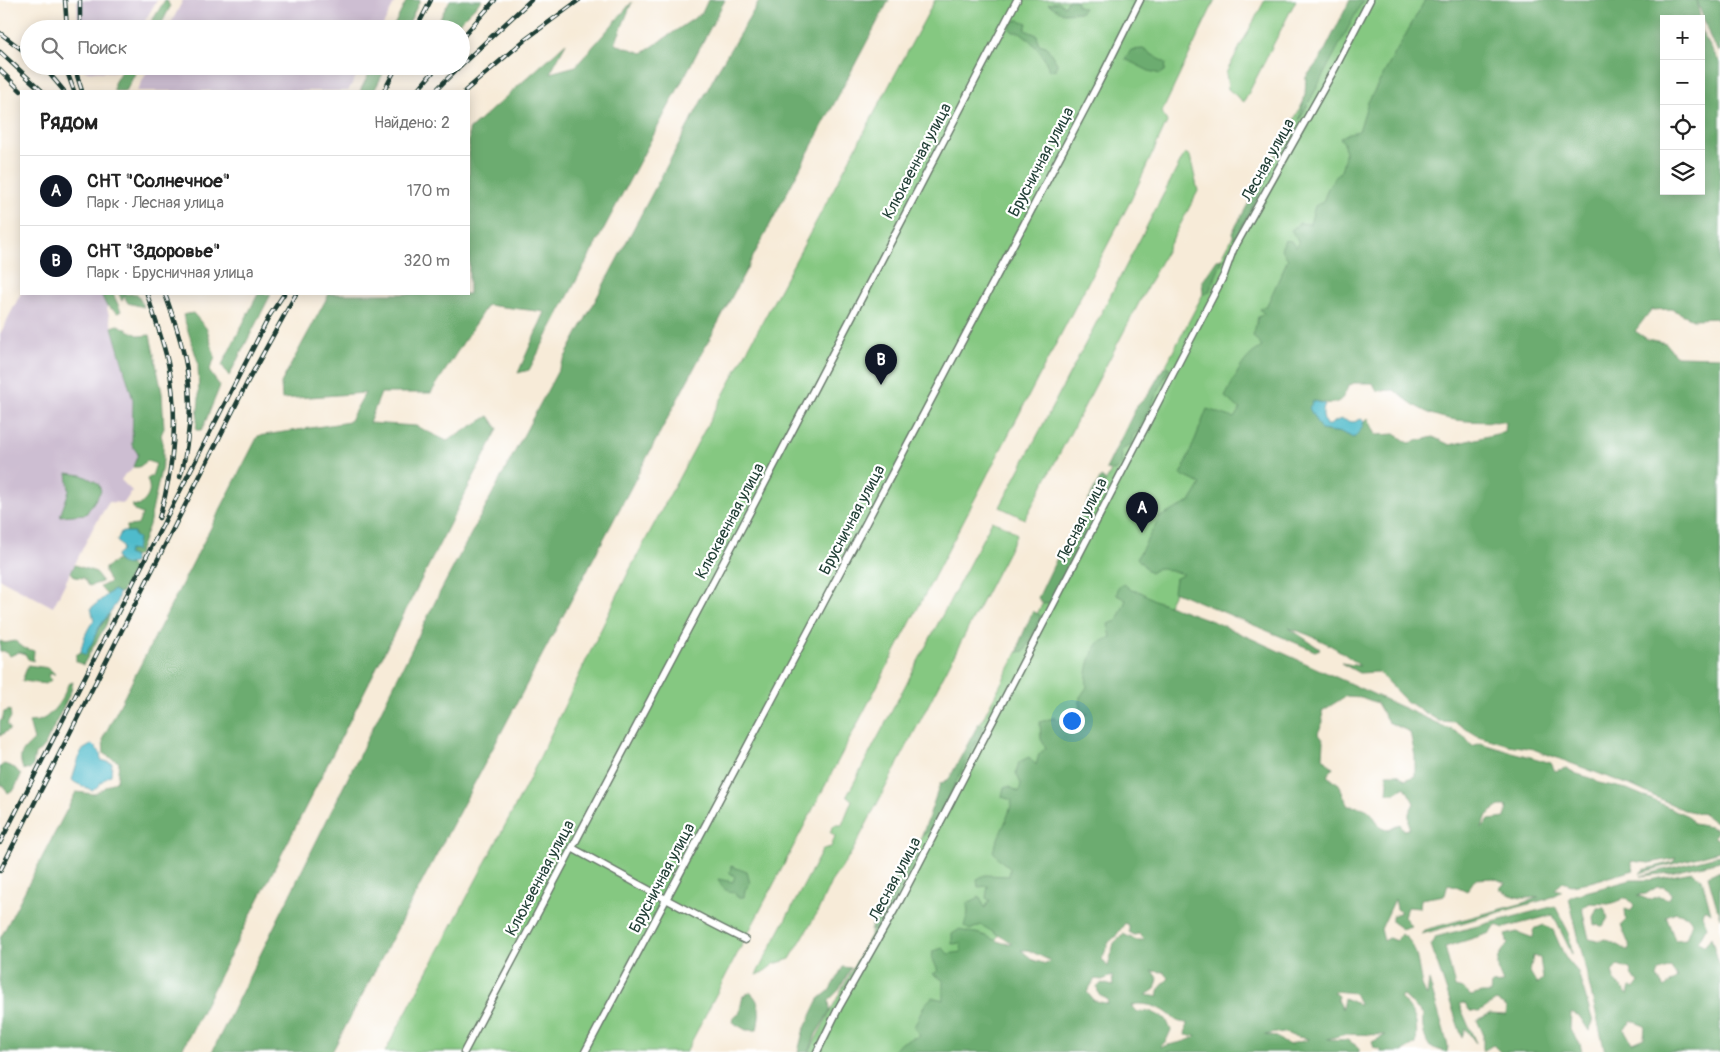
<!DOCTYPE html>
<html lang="ru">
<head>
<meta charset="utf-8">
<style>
  body { margin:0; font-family:Pangolin,sans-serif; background:#f6f6f6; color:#222 }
  .controls { position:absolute; right:15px; top:15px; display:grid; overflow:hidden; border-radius:0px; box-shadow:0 2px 12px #0003 }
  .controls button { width:45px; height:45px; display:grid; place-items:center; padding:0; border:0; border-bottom:1px solid #e0e0e0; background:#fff; color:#222; font:25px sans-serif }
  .you { position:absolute; left:1071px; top:720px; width:18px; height:18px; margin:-12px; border:4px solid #fff; border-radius:50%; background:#1a73e8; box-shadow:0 0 0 8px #1a73e833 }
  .badge { display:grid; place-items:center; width:32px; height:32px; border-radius:50%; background:#111827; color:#fff; font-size:16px; font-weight:700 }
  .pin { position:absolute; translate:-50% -41px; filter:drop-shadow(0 1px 2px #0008) }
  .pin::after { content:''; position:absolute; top:26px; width:18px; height:15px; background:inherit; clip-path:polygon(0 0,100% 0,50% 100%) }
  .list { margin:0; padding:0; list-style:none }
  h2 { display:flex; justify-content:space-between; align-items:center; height:65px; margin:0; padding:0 20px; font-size:21px }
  h2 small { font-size:16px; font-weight:400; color:#767676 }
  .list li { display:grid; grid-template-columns:32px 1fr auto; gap:15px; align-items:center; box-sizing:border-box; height:70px; padding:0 20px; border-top:1px solid #e0e0e0 }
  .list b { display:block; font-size:19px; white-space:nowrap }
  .list p { margin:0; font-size:16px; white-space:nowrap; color:#767676 }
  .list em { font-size:16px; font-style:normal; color:#767676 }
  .icon { flex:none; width:28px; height:28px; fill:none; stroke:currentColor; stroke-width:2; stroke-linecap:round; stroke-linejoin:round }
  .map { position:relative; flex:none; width:1720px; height:1052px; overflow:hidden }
  .search { position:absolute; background:#fff; box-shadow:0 2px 12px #0003; left:20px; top:20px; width:450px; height:55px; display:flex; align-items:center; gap:12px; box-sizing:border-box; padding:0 18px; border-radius:28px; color:#767676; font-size:19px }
  .panel { position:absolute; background:#fff; box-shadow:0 2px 12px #0003; left:20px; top:90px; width:450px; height:205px; border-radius:0px }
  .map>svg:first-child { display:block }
</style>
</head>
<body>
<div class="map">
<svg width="1720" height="1052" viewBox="0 0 1720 1052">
  <rect width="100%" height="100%" fill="#fff"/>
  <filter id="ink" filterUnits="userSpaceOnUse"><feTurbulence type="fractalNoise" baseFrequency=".02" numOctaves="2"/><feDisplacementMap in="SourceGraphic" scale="10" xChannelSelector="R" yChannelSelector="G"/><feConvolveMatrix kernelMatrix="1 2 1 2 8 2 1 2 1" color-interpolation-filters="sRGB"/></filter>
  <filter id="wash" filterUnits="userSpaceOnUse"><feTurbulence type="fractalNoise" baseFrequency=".0096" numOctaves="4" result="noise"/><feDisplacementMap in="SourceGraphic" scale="20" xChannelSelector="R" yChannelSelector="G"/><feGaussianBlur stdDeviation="1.12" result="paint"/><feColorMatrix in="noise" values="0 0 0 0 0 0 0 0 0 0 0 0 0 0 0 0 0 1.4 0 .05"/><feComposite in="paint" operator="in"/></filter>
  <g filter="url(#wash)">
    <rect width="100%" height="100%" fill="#f7ebd8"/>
    <g fill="#cdbed2">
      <path d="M77,0H157L140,29H78Z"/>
      <path d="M183,0H396L381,29H168Z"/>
      <path d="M84,66H118L115,72L84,71Z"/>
      <path d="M150,66H362L348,91H137Z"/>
      <path d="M21,293L103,294L133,400L132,435L140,450L131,471L125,474L121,480L132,491L124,503L109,502L94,526L53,607L0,579V334Z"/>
    </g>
    <g fill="#85c881" stroke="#52825a">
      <path d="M935,0H1215L1162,112L1167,122L1131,200L686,1052H385L527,784L629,571Z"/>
      <path d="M1265,0H1296L1244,102L1228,89L1226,73Z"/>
      <path d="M1357,0H1479L938,1052H809C993,702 1172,350 1357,0Z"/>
      <path d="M1185,153L1190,156L1198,191L1025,519L1000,507Z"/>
      <path d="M992,521L1007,527L1017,534L852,852L831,882L817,913L790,959L774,964L762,973L756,975L823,849L831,847L835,836L830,832L834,825H842L852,800L847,796Z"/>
    </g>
    <g fill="#6cac6f" stroke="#467452" fill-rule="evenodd">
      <path d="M165,0H167L170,7L159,29H147Z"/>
      <path d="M407,0H420L406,29H392Z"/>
      <path d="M450,0H482L453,29H434Z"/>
      <path d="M708,0H725L529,370L518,373L545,312L487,305L431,393H381L369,423L416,426L447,441L489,416L498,429L181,1052H0V939L76,792L94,794L117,780L119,762L104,754L103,738L258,436L349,422L365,393L282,399L281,383L329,294H469V130L566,43L550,73L576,66L632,2L615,44L643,53L702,13Z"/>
      <path d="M760,0H889L332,1052H212L439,594L719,68Z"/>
      <path d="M1068,0H1076L1078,6L1084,8L1081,12L1063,13L1048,4L1058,2L1065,6Z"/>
      <path d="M1350,0H1363L1299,121L1305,95L1306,77L1321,58Z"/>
      <path d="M1425,0H1697L1700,19H1664V191H1701V27L1702,33L1720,63V318L1693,319L1671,309L1651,310L1635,331L1647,339L1666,343L1676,356L1720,357V823L1714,822L1704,814L1684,810L1632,786L1533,749L1509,745L1478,736L1455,722L1439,721L1406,701L1378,672L1359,673L1341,663L1360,666C1339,648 1315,636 1289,628L1320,649L1315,651L1183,595L1173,591L1175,579L1184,574L1158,568L1150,573L1137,558L1160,517L1190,502L1201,484L1181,475L1207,409L1234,418L1240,409L1225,397C1236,377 1241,358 1262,347L1253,336L1258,317L1264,314L1260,309L1267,305L1288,259L1281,249L1285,240L1291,241L1296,247L1299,243L1291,230L1300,223L1310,224L1315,206L1323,202L1329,185L1341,171L1345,155L1344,143L1340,138L1349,133L1359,131L1368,102ZM1354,383H1373L1377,391L1394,390C1402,396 1410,403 1419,408C1446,424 1477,421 1506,422L1505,432L1450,445L1433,437L1409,443L1395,434L1376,435L1368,418C1363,422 1359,432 1354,438L1343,433L1321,430L1314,401C1333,405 1342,406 1348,386Z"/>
      <path d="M1697,0H1720V52L1711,40Z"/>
      <path d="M1019,20L1027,23L1025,30L1037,35L1039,44L1046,46L1057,63L1056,70L1049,71C1047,58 1031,40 1020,32H1013L1009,28L1013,21Z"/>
      <path d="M1143,49L1166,63L1165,71L1160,74L1149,71L1125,59L1131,50Z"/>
      <path d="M124,66H139L126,91H114V83Z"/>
      <path d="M373,66H387L374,91H360Z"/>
      <path d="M1292,124V133L1278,158L1274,154Z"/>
      <path d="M1270,166L1271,171L1235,239L1232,233L1257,188L1263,173Z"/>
      <path d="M1223,259L1209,292L1203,294L1202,282L1217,260Z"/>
      <path d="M101,294H113L121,311L118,313L106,305Z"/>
      <path d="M119,294H137L144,307L128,303L124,296L122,301Z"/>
      <path d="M258,294H271L229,376L222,365Z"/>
      <path d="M193,313L207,329L215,358L209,371L220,386L202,430H196L199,399L198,362L183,315Z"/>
      <path d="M118,325L140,336L150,335L162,393L164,428L161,435L163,443V461L149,525L138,555L134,557L127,554L134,536V532H126L127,526L138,525L142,514L135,511L132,505L139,506C149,498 152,491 147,479L152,476L156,464L147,461L139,467H133L138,454L132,445L133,400L112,327Z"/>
      <path d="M1164,367H1170L1139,430L1133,435L1131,445L1121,450L1122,463L1115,471L1106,469L1137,406L1148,395Z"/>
      <path d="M67,473L82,475L98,483L101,491L86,514L60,516L69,491Z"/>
      <path d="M1101,477L1105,480L1086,525L1077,521Z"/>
      <path d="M1077,527L1086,532L1050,603L1043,604L1038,598L1057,558L1065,553L1067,541Z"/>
      <path d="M117,560L124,565L130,564L133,569L122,592L119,593L113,590L107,595L100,587L110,582L105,573V568Z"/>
      <path d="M75,565L96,572L102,582L89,586L84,578L75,577L71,572Z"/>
      <path d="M1124,584L1131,590L1141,592L1154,600L1215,622L1463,735L1472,746L1480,743C1503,751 1527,755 1551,763L1555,771L1566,768L1577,774L1591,778L1599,783L1627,789L1646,797L1688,816L1694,824L1710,827L1718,830L1714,837L1720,840V851L1640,873L1643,870L1673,862L1676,858L1650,863L1631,861L1634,870L1590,882L1571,885L1563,882L1555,889L1562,891L1547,899L1422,934L1424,930L1524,903L1539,897C1521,899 1515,899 1499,888L1506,883L1494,878L1475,879L1467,891L1456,886L1448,884L1445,895L1421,899L1420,908L1407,907L1404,916L1411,926L1402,929L1392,922V916L1401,912L1397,909L1395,899L1381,929L1384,941L1389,938L1396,941L1401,934C1423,945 1415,978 1427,996L1429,980L1448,1046L1447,1052C1442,1052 1436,1048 1430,1047C1423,1037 1422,1026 1423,1014L1403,996L1400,998C1416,1013 1418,1023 1416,1044L1402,1052H1380V1050L1374,1048L1372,1042L1386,1035L1346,1034L1327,1039L1347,1040L1359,1047V1052H892C898,1042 910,1039 920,1036L914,1027L925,1004L932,997L943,1000V980L933,974L938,971L932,957L933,951L943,948L948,954L961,952V943L952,944V934L960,929C966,933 970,932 976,933C988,935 1001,946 1012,943L981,925L970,930L964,926L968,913L967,903L980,897L985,908L990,900L986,898L988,886L978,887L977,879L985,875L1009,876L1010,868L1000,860L993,851C999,834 1009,818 1012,800L1002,797L1004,787H1010L1019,792L1021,784L1016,773L1019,762L1029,757L1036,765L1039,754L1046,748L1041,739L1040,722L1053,718L1071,720L1075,716L1088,714L1080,709V697L1087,687C1085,675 1090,652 1099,643C1102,641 1107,639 1111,637L1108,624L1117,621L1126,600L1117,595L1118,587ZM1346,696L1361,697L1377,703L1388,722L1410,732L1415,756V776L1405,780L1398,774H1386L1388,781L1387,793H1395L1405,787L1414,803L1409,813V829L1404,830L1400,824L1389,830L1379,826C1370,808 1367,807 1348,806L1339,784L1327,776L1333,768L1323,757L1324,741L1318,733L1323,722L1322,711ZM1500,806H1507L1505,818L1489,820L1481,830L1487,815ZM1125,923L1129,925V932L1134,935L1139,934L1145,940H1136L1123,934L1114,943L1108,967L1102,959L1109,942L1115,937ZM1021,950H1028L1051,961L1046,964L1033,960ZM1152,971L1164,972L1169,978L1158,990L1159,997L1146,995L1155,989L1158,979ZM1112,976L1113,986L1102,983L1097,987L1099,995L1107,999L1108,1004L1093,1000L1087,992L1095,979L1102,980ZM1335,991L1354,993L1360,1005L1344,998L1342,1009L1337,1000L1338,996L1333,992ZM1137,1004C1147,1004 1157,1006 1166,1012C1176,1019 1174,1022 1187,1023L1185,1035L1197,1036C1184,1043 1175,1043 1160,1047L1166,1041L1171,1030L1166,1019L1150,1011L1138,1012L1131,1006ZM1283,1032L1293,1036L1309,1039C1303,1042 1297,1041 1290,1045L1283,1042L1277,1037L1264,1035Z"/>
      <path d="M1033,611L1041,616L1025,651L1018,652L1020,641Z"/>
      <path d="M110,614L106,625L83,665L76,661V655L81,652L85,655L92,643L98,629Z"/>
      <path d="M0,641L5,643L15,641L24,648L34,651L33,661L28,659L25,654L19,652L10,656L4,651H0Z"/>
      <path d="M28,665L49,668L55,674H48L51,680L46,684L22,681Z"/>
      <path d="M73,682L71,691L43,749L35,754L33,765L30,770L23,769C17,754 24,750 34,740L29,722C32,721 38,722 41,720C53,715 65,696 68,684Z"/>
      <path d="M10,710L11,717L7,724L10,729L0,736V721L2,720L4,712Z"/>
      <path d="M979,723L984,726L933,828L922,836L940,784L949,779Z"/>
      <path d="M4,764L15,768L21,775L14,790L8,794L3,785H0V767Z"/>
      <path d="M909,852H918L881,925L870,931L877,911Z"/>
      <path d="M1720,855V861L1670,873L1641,876Z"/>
      <path d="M731,866L747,872L750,883L745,890L744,897H737L734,892C724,891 722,888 718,879L733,882L735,876L730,873Z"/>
      <path d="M1720,870V918L1708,876Z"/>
      <path d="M1692,872L1702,879L1711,913L1705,909L1702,914L1707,926L1698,942L1705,946L1711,937L1720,967V1052H1605L1569,898L1574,895L1631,880H1650ZM1657,887H1664L1672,893L1669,899L1659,896L1649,900L1637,895L1646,894ZM1627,898L1634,905L1631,911L1625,909L1626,920L1621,925L1630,947L1628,951L1606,939L1597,941L1589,939L1582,908L1590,903L1609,904ZM1676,912L1688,916L1692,923L1686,939L1675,940L1666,916ZM1618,965L1630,969L1632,976L1639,982L1635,988L1630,987L1628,995L1614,979L1612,972ZM1671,967L1677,978L1664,988L1657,977L1659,971ZM1632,1021L1645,1026L1644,1038L1632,1043L1624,1029Z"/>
      <path d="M1555,906L1569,933L1572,954L1553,915L1504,928L1496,925L1490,933L1445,947L1455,987L1463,989L1471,996L1481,993H1491L1492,984L1503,983C1496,967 1495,958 1508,944L1505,935L1517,932L1533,938L1534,929L1544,925L1553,930L1565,957L1578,972L1593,1022L1589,1031L1580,1017L1571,1013L1570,1029L1580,1044L1582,1052H1500L1493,1045L1483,1051V1033L1477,1020L1489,1014L1506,1015L1507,1007L1496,1001L1479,1012L1470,1011L1464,1003L1459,1004L1476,1043L1465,1028L1462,1037L1431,945L1435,937ZM1533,956L1540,958L1543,979L1537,984L1530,972Z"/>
      <path d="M1597,908H1604L1608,918L1603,926L1594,925L1593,917Z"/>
      <path d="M843,967L851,968L839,990L829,1000L830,1011L816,1034L809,1052H798L803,1032L819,999L829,991Z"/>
      <path d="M750,992C762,1003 760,1014 757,1030H746L732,1022L734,1016L739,1014L743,996Z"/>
    </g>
    <g fill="#50bbcb" stroke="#387c80">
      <path d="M1313,401L1325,404C1322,411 1322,417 1326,425H1330C1344,415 1341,421 1354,422L1361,419L1364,421L1362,428L1354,438L1343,433L1321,430L1309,408Z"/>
      <path d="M121,532H134V536L138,538L136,551L129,550L127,554L134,557V563L124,565L117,560L116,555L121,552L122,547L117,541Z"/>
      <path d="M113,590L119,593L116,604L98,629L92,643L85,655L81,652C82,641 87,629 94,620L91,608Z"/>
      <path d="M92,744L100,752L101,760L112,763L111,775C101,779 100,787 92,791C85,785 78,786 72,780L81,751Z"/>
    </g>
  </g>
  <g filter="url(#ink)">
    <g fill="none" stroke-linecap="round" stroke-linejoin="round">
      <g stroke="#6b7a6d" stroke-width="9">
        <g id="minor">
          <path d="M572,848C629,879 686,911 745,940"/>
          <path d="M464,1052L741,529L1017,0"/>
          <path d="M585,1052L867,521L1096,88L1140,0"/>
          <path d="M817,1052L839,1007L900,900L1224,275L1233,250L1335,68L1370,0"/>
        </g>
      </g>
      <use href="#minor" stroke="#fff" stroke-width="6"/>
      <g stroke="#1f3d34" stroke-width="4.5">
        <g id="rail">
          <path d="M65,0L67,29"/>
          <path d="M80,0V29"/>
          <path d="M416,29L431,0"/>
          <path d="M0,33L29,55"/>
          <path d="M461,39L495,0"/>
          <path d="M0,52L42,91"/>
          <path d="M461,65L531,0"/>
          <path d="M43,66L64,91"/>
          <path d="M65,66L74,91"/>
          <path d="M74,66L82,91"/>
          <path d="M0,70L21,91"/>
          <path d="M384,91L397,66"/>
          <path d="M417,91L438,66"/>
          <path d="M435,91L460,66"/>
          <path d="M465,91L526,39L579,0"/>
          <path d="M147,294C154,316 163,340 168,363C179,414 174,469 159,518"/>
          <path d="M165,294C184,346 196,387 187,443C185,455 184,466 180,477"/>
          <path d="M0,843L270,315L284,294"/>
          <path d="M0,871L248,381L296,294"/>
        </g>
      </g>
      <use href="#rail" stroke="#fff" stroke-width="2.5" stroke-dasharray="8" stroke-linecap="butt"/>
    </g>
  </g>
  <g text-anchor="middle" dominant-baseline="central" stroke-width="4.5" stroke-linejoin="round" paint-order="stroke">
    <g font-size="16" fill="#1f3d34" stroke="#fff">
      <text transform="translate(1268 160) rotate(-61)">Лесная улица</text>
      <text transform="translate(917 161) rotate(-62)">Клюквенная улица</text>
      <text transform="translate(1041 162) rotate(-62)">Брусничная улица</text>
      <text transform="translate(852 520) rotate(-62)">Брусничная улица</text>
      <text transform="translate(1082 520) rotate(-63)">Лесная улица</text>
      <text transform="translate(730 521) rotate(-62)">Клюквенная улица</text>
      <text transform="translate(540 878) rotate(-62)">Клюквенная улица</text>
      <text transform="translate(662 878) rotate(-62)">Брусничная улица</text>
      <text transform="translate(895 879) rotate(-62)">Лесная улица</text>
    </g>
  </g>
</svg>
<div class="controls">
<button>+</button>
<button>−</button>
<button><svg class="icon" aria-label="locate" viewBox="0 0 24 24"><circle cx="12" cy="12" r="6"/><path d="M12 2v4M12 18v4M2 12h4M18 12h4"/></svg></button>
<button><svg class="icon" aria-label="layers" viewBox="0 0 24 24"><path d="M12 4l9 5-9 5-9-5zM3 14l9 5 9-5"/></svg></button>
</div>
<div class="you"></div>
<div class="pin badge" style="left:1142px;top:533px">A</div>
<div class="pin badge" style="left:881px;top:385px">B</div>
<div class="search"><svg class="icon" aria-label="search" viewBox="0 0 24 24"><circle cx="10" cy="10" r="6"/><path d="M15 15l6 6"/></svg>Поиск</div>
<section class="panel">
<h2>Рядом<small>Найдено: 2</small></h2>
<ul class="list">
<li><span class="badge">A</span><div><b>СНТ &quot;Солнечное&quot;</b><p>Парк · Лесная улица</p></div><em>170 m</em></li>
<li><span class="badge">B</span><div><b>СНТ &quot;Здоровье&quot;</b><p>Парк · Брусничная улица</p></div><em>320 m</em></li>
</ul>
</section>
</div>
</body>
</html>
